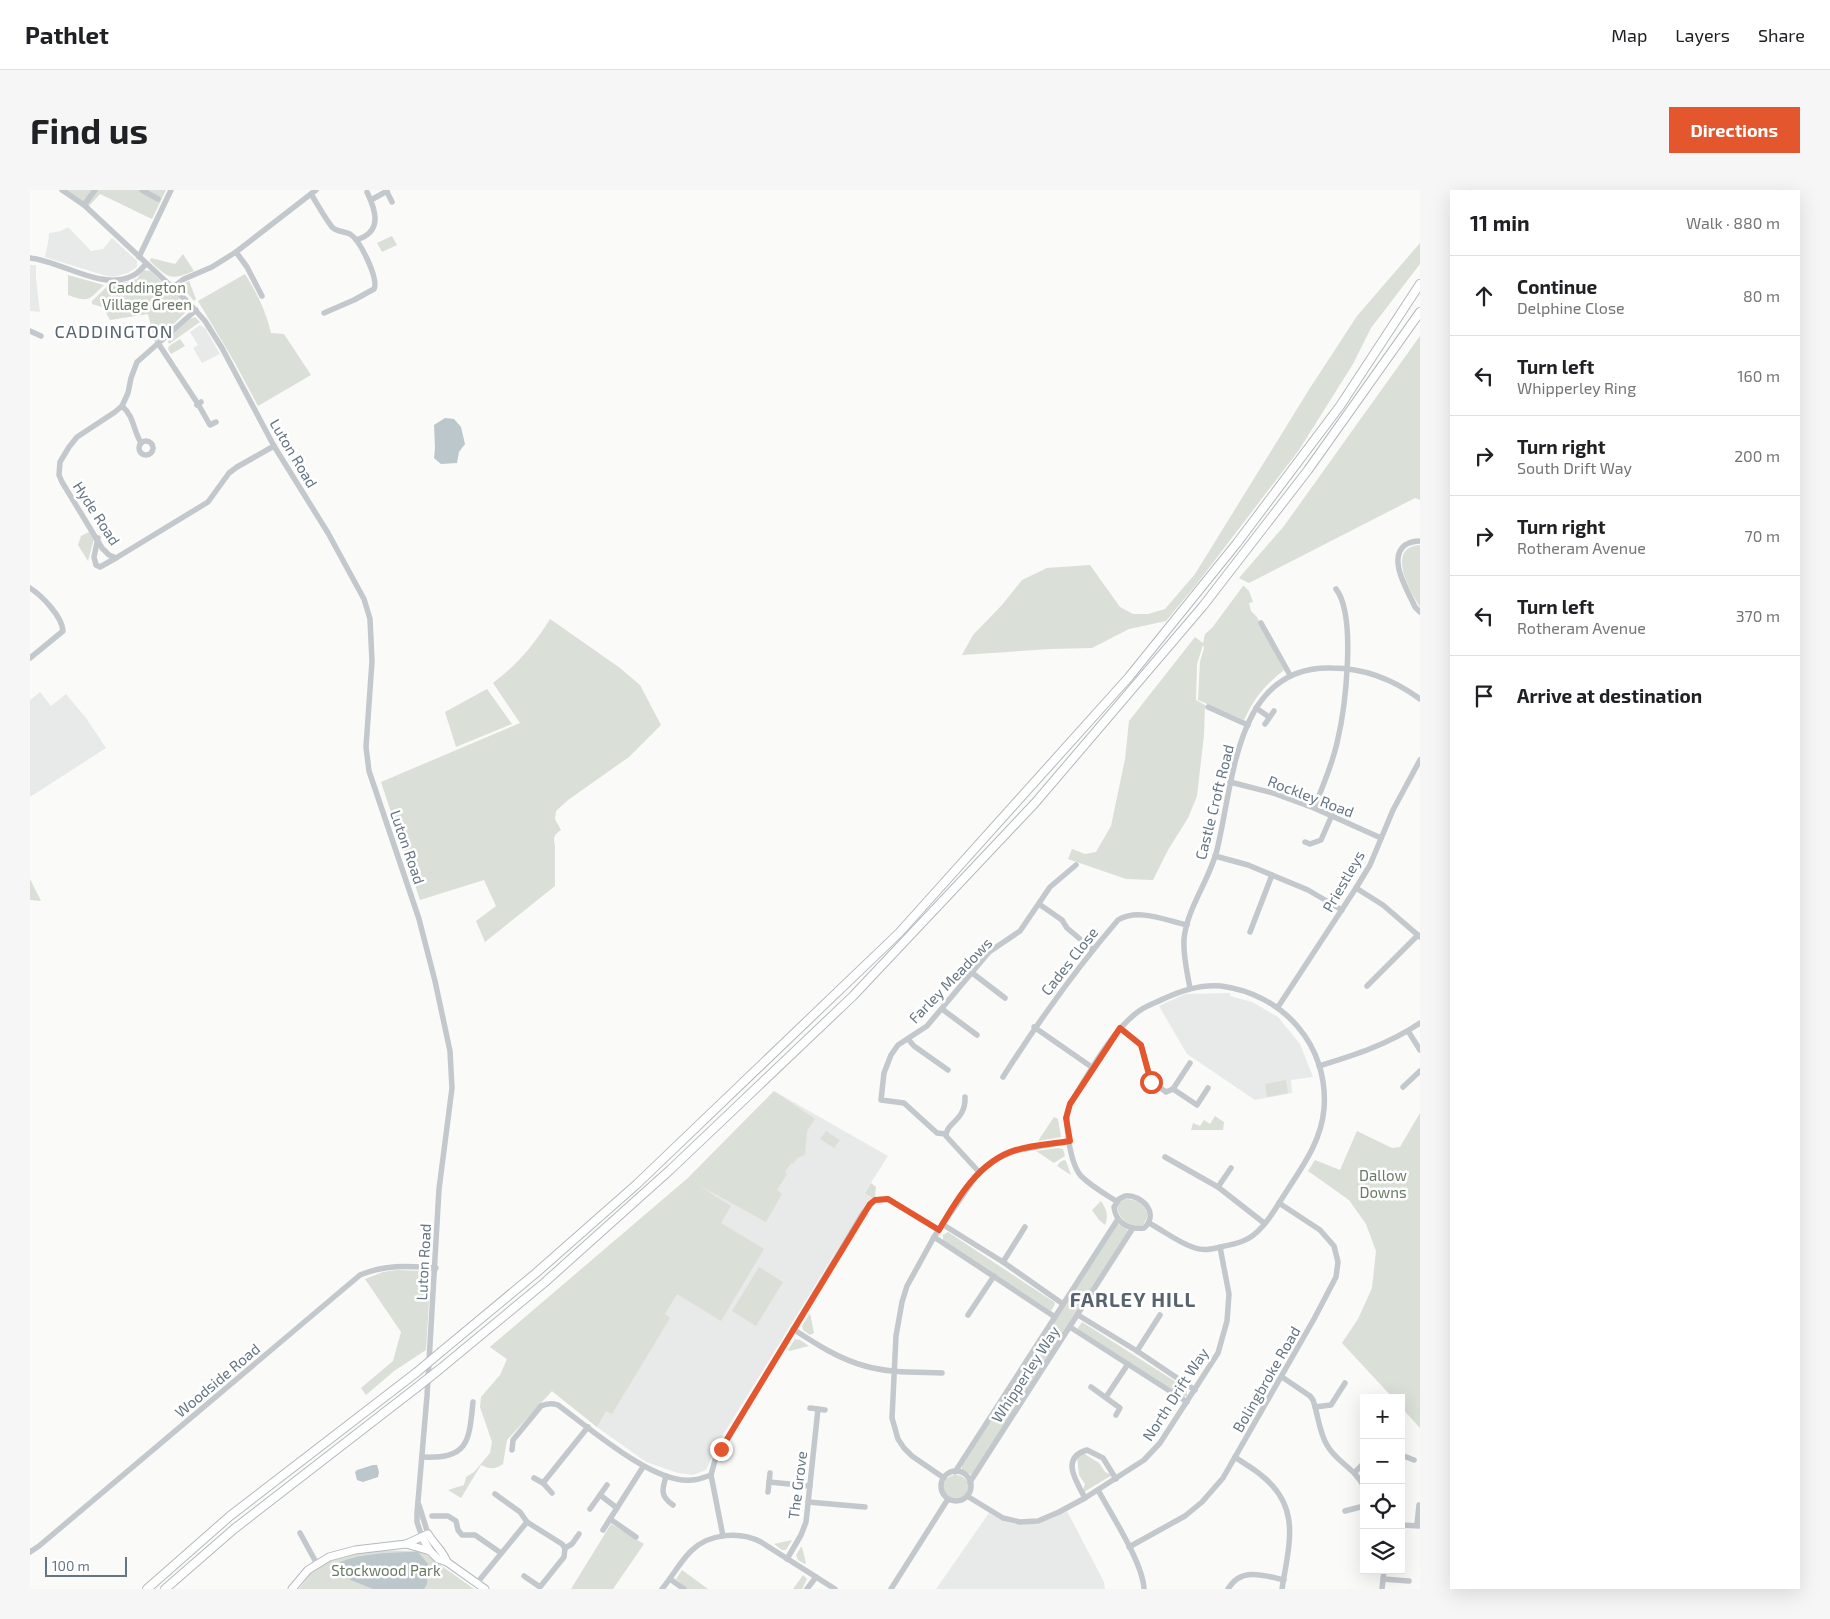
<!DOCTYPE html>
<html lang="en">
<head>
<meta charset="utf-8">
<style>
  body { margin:0; font-family:"Exo 2",sans-serif; background:#f6f6f6; color:#202124 }
  .controls { position:absolute; right:15px; bottom:15px; display:grid; overflow:hidden; border-radius:0px; box-shadow:0 5px 20px #0002 }
  .controls button { width:45px; height:45px; display:grid; place-items:center; padding:0; border:0; border-bottom:1px solid #e0e0e0; background:#fff; color:#202124; font:25px sans-serif }
  .scale { position:absolute; left:15px; bottom:12px; width:82px; box-sizing:border-box; padding-left:5px; border:2px solid #657683; border-top:0; font-size:14px; line-height:18px; white-space:nowrap; color:#657683; -webkit-text-stroke:4px #fff; paint-order:stroke }
  .stop { position:absolute; width:15px; height:15px; margin:-11px; border:4px solid #e4572e; border-radius:50%; background:#fff }
  .stop.end { background:#e4572e; border-color:#fff; box-shadow:0 1px 5px #0008 }
  .list { margin:0; padding:0; list-style:none }
  h2 { display:flex; justify-content:space-between; align-items:center; height:65px; margin:0; padding:0 20px; font-size:21px }
  h2 small { font-size:16px; font-weight:400; color:#757577 }
  .list li { display:grid; grid-template-columns:32px 1fr auto; gap:15px; align-items:center; box-sizing:border-box; height:80px; padding:0 20px; border-top:1px solid #e0e0e0 }
  .list b { display:block; font-size:19px; white-space:nowrap }
  .list p { margin:0; font-size:16px; white-space:nowrap; color:#757577 }
  .list em { font-size:16px; font-style:normal; color:#757577 }
  .icon { flex:none; width:28px; height:28px; fill:none; stroke:currentColor; stroke-width:2; stroke-linecap:round; stroke-linejoin:round }
  .map { position:relative; flex:none; width:1390px; height:1399px; overflow:hidden; border-radius:0px }
  header { display:flex; align-items:center; gap:30px; box-sizing:border-box; height:70px; padding:0 25px; background:#fff; border-bottom:1px solid #e0e0e0 }
  header strong { font-size:24px }
  nav { display:flex; gap:28px; margin-inline-start:auto; font-size:18px }
  .intro { display:flex; align-items:center; justify-content:space-between; box-sizing:border-box; height:120px; padding:0 30px }
  h1 { margin:0; font-size:35px }
  .button { padding:12px 22px; border-radius:0px; background:#e4572e; color:#fff; font-size:18px; font-weight:700 }
  main { display:flex; gap:30px; padding:0 30px }
  aside { flex:1; background:#fff; border-radius:0px; box-shadow:0 5px 20px #0002 }
  .map>svg:first-child { display:block }
</style>
</head>
<body>
<header>
<strong>Pathlet</strong>
<nav><a>Map</a><a>Layers</a><a>Share</a></nav>
</header>
<div class="intro"><h1>Find us</h1><a class="button">Directions</a></div>
<main>
<div class="map">
<svg width="1390" height="1399" viewBox="0 0 1390 1399">
  <rect width="100%" height="100%" fill="#fafaf8"/>
  <g fill="#e8e9e9">
    <path d="M38,37L61,61L73,59L82,48L107,71V77L98,83L83,87L73,85L15,67L18,53L19,43L31,41Z"/>
    <path d="M0,75H6V88L10,122L0,121Z"/>
    <path d="M170,135L175,138L190,164L172,173L163,158L168,155L160,142Z"/>
    <path d="M10,502L21,516L36,504L56,528L76,558L0,607V510Z"/>
    <path d="M1200,803V806L1222,812L1248,827L1270,854L1283,887L1261,890L1262,903L1225,910L1157,864L1129,816L1155,804Z"/>
    <path d="M744,901L858,966L835,1002L844,1008L833,1019L800,1071L690,1250L676,1280L663,1285L648,1283L616,1272L567,1237L522,1201L460,1157L658,988Z"/>
    <path d="M1037,1321L1074,1392L1075,1399H906L959,1323L973,1331L985,1334H1004L1019,1329Z"/>
  </g>
  <g fill="#dadfd7">
    <path d="M32,0H136L122,29L70,4L58,17Z"/>
    <path d="M362,46L367,55L352,62L347,53Z"/>
    <path d="M1390,53V74L1341,138L1323,174L1269,260L1169,391L1136,431L1099,439L1062,458L1020,459L932,465L943,445L972,415L992,390L1017,378L1060,375L1090,417L1103,424H1118L1135,419L1165,384L1280,198L1327,126Z"/>
    <path d="M153,64L164,81C140,91 138,88 120,71L121,68L145,74Z"/>
    <path d="M113,80L120,81L156,114L158,120L125,152L118,124L80,130L75,121V118L62,114V111L82,92L90,90L93,93L107,89Z"/>
    <path d="M215,84C227,103 236,121 241,143L254,144L281,185L228,216L205,173L168,111Z"/>
    <path d="M38,85L74,95C58,110 60,113 38,105Z"/>
    <path d="M159,91L166,109L164,111L154,99L155,93Z"/>
    <path d="M165,127L170,132L139,154L137,149L160,129Z"/>
    <path d="M1390,146V310L1385,308L1219,393L1209,388L1254,336Z"/>
    <path d="M150,149L155,156L141,164L138,159L139,156Z"/>
    <path d="M59,342L64,349L58,371L48,355L51,346Z"/>
    <path d="M1390,355V417C1380,402 1355,357 1390,355Z"/>
    <path d="M1213,396H1214L1219,401L1223,412L1219,413L1221,421L1227,427L1254,480C1234,496 1225,507 1214,530L1168,510L1170,472L1174,458L1173,455L1167,474L1166,510L1175,515L1174,545L1167,606L1158,628L1138,660L1123,690L1096,689L1038,669L1042,659L1055,664L1066,662L1081,636L1095,569L1099,531L1165,447L1173,453L1175,444L1182,438Z"/>
    <path d="M520,429L590,478L610,495L631,535L599,567L538,610L526,621L525,629L531,640C524,645 523,647 525,655V696L455,752L446,731L466,716L454,690L390,710L351,592L490,533L463,493C488,474 503,456 520,429Z"/>
    <path d="M457,499L482,534L426,557L415,522Z"/>
    <path d="M0,689L11,711L0,710Z"/>
    <path d="M1256,890L1258,903L1237,907L1235,894Z"/>
    <path d="M744,901L785,929L777,941L775,965L767,968L763,974L761,973L755,982L757,984L747,1000L752,1004L736,1032L667,994L701,1016L691,1033L734,1059L691,1131L647,1104L635,1124L640,1128L582,1224L576,1221L567,1237L522,1201L477,1250L473,1274C464,1280 460,1279 451,1275L431,1308L418,1300L434,1295L436,1287L444,1282L460,1263L462,1252L450,1217L451,1207L470,1185L477,1169L460,1157L658,988Z"/>
    <path d="M1390,923V1238L1371,1217V1208H1363L1312,1153L1328,1129L1342,1098L1346,1061L1336,1034L1319,1010L1278,981L1285,970L1310,980L1327,941L1362,958L1370,957Z"/>
    <path d="M1185,926L1194,932L1193,940H1161L1163,933L1170,936L1174,930L1180,934Z"/>
    <path d="M1024,927L1028,929L1031,947L1008,951Z"/>
    <path d="M796,941L810,950L804,958L790,949Z"/>
    <path d="M1028,958L1033,959L1035,966L1024,973L1006,961Z"/>
    <path d="M1034,970L1036,971L1041,985L1027,976L1030,972Z"/>
    <path d="M841,993L846,997L845,1007L843,1008L835,1003Z"/>
    <path d="M1095,1009C1107,1009 1115,1014 1118,1026L1113,1035C1099,1038 1090,1031 1087,1017L1090,1012Z"/>
    <path d="M1071,1011C1076,1018 1079,1026 1075,1035L1069,1030L1062,1020Z"/>
    <path d="M1087,1033L1099,1041L942,1285L932,1280V1276Z"/>
    <path d="M918,1042L1024,1112L1025,1114L1021,1121L913,1051V1045Z"/>
    <path d="M729,1077L753,1092L726,1136L702,1121Z"/>
    <path d="M367,1080L393,1081L396,1084L400,1096L396,1160L364,1181L336,1205L331,1198L363,1171L371,1142L335,1089L353,1082Z"/>
    <path d="M780,1123L784,1143L780,1145L773,1140L772,1136Z"/>
    <path d="M1052,1132L1157,1199V1206L1154,1207L1049,1140L1048,1138Z"/>
    <path d="M765,1149L770,1150L779,1156L759,1161L758,1160Z"/>
    <path d="M1053,1263L1069,1273L1075,1282L1082,1285L1054,1302L1053,1300L1055,1294L1049,1285L1047,1266Z"/>
    <circle cx="926" cy="1298" r="13"/>
    <path d="M581,1334L614,1354L583,1399H541Z"/>
    <path d="M762,1350L756,1360H752L744,1354Z"/>
    <path d="M771,1357H772L776,1373L775,1374L768,1370L766,1365Z"/>
    <path d="M332,1360L391,1361L444,1399H269L286,1376Z"/>
    <path d="M652,1380L678,1399H657L646,1389Z"/>
    <path d="M773,1385L777,1389L772,1399H763Z"/>
  </g>
  <g fill="#bbc7cb">
    <path d="M415,228L424,229L431,237L435,254L429,262L427,273L411,274L404,268L405,258L404,235Z"/>
    <path d="M343,1275H347L349,1282L348,1287L333,1292L327,1290L325,1282L327,1280Z"/>
    <path d="M388,1362L398,1374L397,1394L394,1399H343L306,1384L300,1379C315,1363 367,1362 388,1362Z"/>
  </g>
  <g fill="none" stroke-linecap="round" stroke-linejoin="round">
    <g stroke="#b5babe" stroke-width="9">
      <g id="major">
        <path d="M392,1347L400,1361L408,1369L417,1372L455,1399"/>
        <path d="M376,1354L400,1361"/>
        <path d="M262,1399L278,1380L299,1367L325,1360L376,1354L398,1344C404,1354 414,1362 417,1372"/>
      </g>
    </g>
    <g stroke="#b4b9bd" stroke-width="10">
      <g id="highway">
        <path d="M412,1161L506,1083L607,994L869,743L1099,487L1207,353L1310,216L1390,94"/>
        <path d="M410,1179L514,1093L640,980L823,806L1005,613L1173,416L1278,280L1390,122"/>
        <path d="M117,1399L200,1326L387,1182"/>
        <path d="M135,1399L204,1339L386,1198"/>
      </g>
    </g>
    <g stroke="#c3c8cc" stroke-width="5.5">
      <path d="M32,0L54,15L158,112L175,131L192,158L244,256L298,343L334,409L340,429L342,471L336,557L339,581L389,729L405,791L420,861L422,898L409,999L397,1206L387,1323V1332L392,1347"/>
      <path d="M112,0L128,9"/>
      <path d="M356,0L362,12"/>
      <path d="M281,4C288,15 294,27 302,37C307,42 314,41 320,44C330,50 349,89 344,99L324,110L294,123"/>
      <path d="M341,10L357,1"/>
      <path d="M54,15L65,0"/>
      <path d="M326,50C353,42 346,21 337,2"/>
      <path d="M206,62L217,77L232,106"/>
      <path d="M109,67L141,0"/>
      <path d="M0,68C31,71 72,101 102,86C108,84 112,78 116,74"/>
      <path d="M142,98L154,89L182,77L206,62L286,0"/>
      <path d="M166,120L107,172L101,188L98,203L92,216L85,222L47,247L39,257L30,272L29,285L32,292L72,358L79,365L86,368L178,312L199,283L207,277L244,256"/>
      <path d="M0,141L11,146"/>
      <path d="M128,153L168,214L171,212"/>
      <path d="M167,215L168,214L180,235L186,232"/>
      <path d="M92,216C104,226 103,240 111,253"/>
      <circle cx="116" cy="258" r="7"/>
      <path d="M68,348L64,367L66,375L70,377L86,368"/>
      <path d="M1390,351C1384,351 1380,352 1375,355C1357,369 1378,401 1385,417L1390,422"/>
      <path d="M0,398C12,406 32,426 33,441L0,468"/>
      <path d="M1231,433L1260,485"/>
      <path d="M1178,517L1218,535"/>
      <path d="M1226,518L1239,527"/>
      <path d="M1235,534L1244,521"/>
      <path d="M1200,592L1243,603L1284,618L1351,648"/>
      <path d="M1284,618C1293,596 1302,575 1307,553C1315,520 1327,426 1306,399"/>
      <path d="M1275,652L1280,654L1291,650L1302,625"/>
      <path d="M1185,666L1218,675L1278,700L1312,720"/>
      <path d="M1326,698L1353,715L1390,747"/>
      <path d="M1009,714L1032,730L1037,738L1063,760"/>
      <path d="M1220,742L1242,685"/>
      <path d="M941,782L975,808"/>
      <path d="M1337,796L1388,745"/>
      <path d="M1160,798C1157,782 1153,766 1154,749C1157,718 1179,691 1187,660C1204,591 1205,475 1302,478C1334,478 1364,490 1390,509"/>
      <path d="M1248,817L1326,698L1340,675L1363,620L1390,570"/>
      <path d="M912,819L947,845"/>
      <path d="M1004,837L1063,878"/>
      <path d="M1090,838L1111,855L1121,891L1136,902L1143,899L1167,915L1178,898"/>
      <path d="M1378,841L1390,860"/>
      <path d="M878,849L884,856L918,880"/>
      <path d="M1289,876C1325,865 1359,854 1390,833"/>
      <path d="M973,887C1008,832 1045,780 1088,730C1108,718 1135,730 1157,735"/>
      <path d="M1373,897L1390,881"/>
      <path d="M1143,899L1160,873"/>
      <path d="M935,907C936,931 916,932 916,946L949,982"/>
      <path d="M916,944L907,943L874,913L851,910L854,883L861,865L868,855L897,836L959,762L990,741L1020,697L1046,675"/>
      <path d="M1135,967L1188,997L1234,1033"/>
      <path d="M1188,997L1201,978"/>
      <path d="M1095,1006C1112,1004 1130,1024 1114,1038C1098,1040 1086,1033 1084,1017L1089,1009Z"/>
      <path d="M1086,1011C1075,1004 1061,996 1051,986C1040,973 1033,930 1040,914C1058,885 1081,841 1109,821C1116,816 1125,813 1133,809C1150,801 1171,794 1191,796C1253,804 1299,855 1294,919C1291,954 1269,981 1251,1010C1242,1024 1230,1045 1213,1051C1206,1054 1198,1055 1191,1057C1182,1059 1174,1061 1165,1058C1149,1053 1134,1041 1119,1033"/>
      <path d="M912,1034L973,1072L1033,1114"/>
      <path d="M904,1047L1025,1127"/>
      <path d="M973,1072L995,1037"/>
      <path d="M938,1125L964,1086"/>
      <path d="M1048,1125L1107,1161L1165,1200"/>
      <path d="M1040,1137L1157,1212"/>
      <path d="M763,1139C786,1154 809,1169 835,1176C859,1183 887,1182 912,1183"/>
      <path d="M1107,1161L1130,1125"/>
      <path d="M1252,1187L1280,1206L1283,1210C1288,1224 1289,1242 1297,1255C1306,1272 1326,1279 1334,1297"/>
      <path d="M1061,1197L1090,1218L1086,1225"/>
      <path d="M1076,1207L1098,1174"/>
      <path d="M1285,1217L1301,1215L1315,1193"/>
      <path d="M780,1218L795,1220"/>
      <path d="M482,1260L483,1250L511,1216C517,1213 522,1213 528,1215C558,1237 624,1295 662,1290C668,1290 675,1287 681,1285"/>
      <path d="M1371,1265L1384,1270"/>
      <path d="M392,1267C438,1269 439,1253 443,1212"/>
      <path d="M1205,1267C1213,1273 1223,1278 1231,1285C1272,1317 1259,1354 1252,1399"/>
      <circle cx="926" cy="1296" r="15"/>
      <path d="M925,1282L1088,1029"/>
      <path d="M1325,1282L1334,1273"/>
      <path d="M636,1286C632,1300 630,1306 643,1315"/>
      <path d="M504,1288L513,1293L522,1303"/>
      <path d="M914,1288L882,1266L874,1258L868,1249L862,1228L866,1146L872,1112L877,1096L904,1047L949,982L966,969L984,961L1040,951"/>
      <path d="M739,1292L780,1296"/>
      <path d="M940,1292L1103,1038"/>
      <path d="M513,1293L558,1237"/>
      <path d="M1068,1300C1081,1324 1113,1373 1114,1399"/>
      <path d="M738,1302L740,1283"/>
      <path d="M465,1304L490,1322L497,1332L532,1354L535,1358L534,1367L510,1397L494,1386"/>
      <path d="M570,1305L577,1295"/>
      <path d="M937,1306L973,1328L990,1332L1008,1331L1029,1322L1055,1308L1114,1270L1130,1253L1188,1163L1197,1131L1199,1104L1190,1057"/>
      <path d="M1055,1308C1046,1291 1030,1268 1057,1260L1073,1268L1086,1289"/>
      <path d="M778,1312L835,1317"/>
      <path d="M389,1315L398,1344"/>
      <path d="M560,1319L570,1305L587,1318"/>
      <path d="M1315,1321L1334,1316"/>
      <path d="M402,1326H418L426,1331L428,1340L432,1345H445L471,1363"/>
      <path d="M580,1329L606,1347"/>
      <path d="M1371,1335L1390,1336"/>
      <path d="M1387,1335L1389,1315"/>
      <path d="M573,1340L613,1277"/>
      <path d="M270,1343L287,1374"/>
      <path d="M693,1346L681,1285L685,1270L833,1023L845,1010L858,1009L909,1040"/>
      <path d="M1099,1357L1155,1326L1172,1312L1193,1288L1284,1129L1306,1087L1308,1072L1304,1056L1290,1040L1249,1013"/>
      <path d="M535,1358L542,1354L549,1344"/>
      <path d="M0,1362L9,1356L330,1085C357,1074 377,1076 406,1078"/>
      <path d="M757,1369L771,1345L776,1332L788,1219"/>
      <path d="M640,1389L654,1399"/>
      <path d="M1353,1389L1379,1391"/>
      <path d="M447,1393L497,1332"/>
      <path d="M632,1399C642,1387 650,1372 661,1361C679,1343 710,1341 731,1352L805,1399"/>
      <path d="M777,1399L786,1387"/>
      <path d="M861,1399L918,1309"/>
      <path d="M1198,1399C1211,1377 1233,1385 1254,1390"/>
      <path d="M1352,1399L1354,1380"/>
    </g>
    <use href="#major" stroke="#fff" stroke-width="7"/>
    <use href="#highway" stroke="#fff" stroke-width="8"/>
    <g stroke="#b4b9bd" stroke-width="10" stroke-linecap="butt">
      <g id="highway-bridge">
        <path d="M387,1182L412,1161"/>
        <path d="M386,1198L410,1179"/>
      </g>
    </g>
    <use href="#highway-bridge" stroke="#fff" stroke-width="8"/>
  </g>
  <g fill="none" stroke-linecap="round" stroke-linejoin="round">
    <path stroke="#e4572e" stroke-width="6" d="M691,1259L840,1014L845,1010L858,1009L909,1040C927,1009 949,971 986,960C1003,955 1022,954 1040,951L1036,928L1040,914L1090,838L1111,855L1121,892"/>
  </g>
  <g text-anchor="middle" dominant-baseline="central" stroke-width="5" stroke-linejoin="round" paint-order="stroke">
    <g font-size="15" fill="#687a64" stroke="#fff">
      <text x="117" y="97">Caddington<tspan x="117" dy="17">Village Green</tspan></text>
      <text x="1353" y="985">Dallow<tspan x="1353" dy="17">Downs</tspan></text>
      <text x="356" y="1380">Stockwood Park</text>
    </g>
    <g font-size="15" fill="#657683" stroke="#fff">
      <text transform="translate(264 263) rotate(59)">Luton Road</text>
      <text transform="translate(67 323) rotate(57)">Hyde Road</text>
      <text transform="translate(1281 606) rotate(21)">Rockley Road</text>
      <text transform="translate(1184 612) rotate(-76)">Castle Croft Road</text>
      <text transform="translate(378 657) rotate(71)">Luton Road</text>
      <text transform="translate(1313 691) rotate(-60)">Priestleys</text>
      <text transform="translate(1039 771) rotate(-52)">Cades Close</text>
      <text transform="translate(920 790) rotate(-46)">Farley Meadows</text>
      <text transform="translate(393 1072) rotate(-87)">Luton Road</text>
      <text transform="translate(995 1184) rotate(-57)">Whipperley Way</text>
      <text transform="translate(1236 1189) rotate(-60)">Bolingbroke Road</text>
      <text transform="translate(187 1190) rotate(-40)">Woodside Road</text>
      <text transform="translate(1145 1204) rotate(-57)">North Drift Way</text>
      <text transform="translate(767 1295) rotate(-83)">The Grove</text>
    </g>
    <g font-size="18" letter-spacing="1" fill="#57646e" stroke="#fff">
      <text x="84" y="141">CADDINGTON</text>
    </g>
    <g font-size="20" font-weight="bold" letter-spacing="1" fill="#57646e" stroke="#fff">
      <text x="1103" y="1109">FARLEY HILL</text>
    </g>
  </g>
</svg>
<div class="controls">
<button>+</button>
<button>−</button>
<button><svg class="icon" aria-label="locate" viewBox="0 0 24 24"><circle cx="12" cy="12" r="6"/><path d="M12 2v4M12 18v4M2 12h4M18 12h4"/></svg></button>
<button><svg class="icon" aria-label="layers" viewBox="0 0 24 24"><path d="M12 4l9 5-9 5-9-5zM3 14l9 5 9-5"/></svg></button>
</div>
<div class="scale">100 m</div>
<div class="stop" style="left:1121px;top:892px"></div>
<div class="stop end" style="left:691px;top:1259px"></div>
</div>
<aside>
<h2>11 min<small>Walk · 880 m</small></h2>
<ul class="list">
<li><svg class="icon" aria-label="ahead" viewBox="0 0 24 24"><path d="M12 20V5M6 11l6-6 6 6"/></svg><div><b>Continue</b><p>Delphine Close</p></div><em>80 m</em></li>
<li><svg class="icon" aria-label="left" viewBox="0 0 24 24"><path d="M17 20v-9H6M10 6l-5 5 5 5"/></svg><div><b>Turn left</b><p>Whipperley Ring</p></div><em>160 m</em></li>
<li><svg class="icon" aria-label="right" viewBox="0 0 24 24"><path d="M7 20v-9h11M14 6l5 5-5 5"/></svg><div><b>Turn right</b><p>South Drift Way</p></div><em>200 m</em></li>
<li><svg class="icon" aria-label="right" viewBox="0 0 24 24"><path d="M7 20v-9h11M14 6l5 5-5 5"/></svg><div><b>Turn right</b><p>Rotheram Avenue</p></div><em>70 m</em></li>
<li><svg class="icon" aria-label="left" viewBox="0 0 24 24"><path d="M17 20v-9H6M10 6l-5 5 5 5"/></svg><div><b>Turn left</b><p>Rotheram Avenue</p></div><em>370 m</em></li>
<li><svg class="icon" aria-label="arrive" viewBox="0 0 24 24"><path d="M6 21V4h12l-3 4 3 4H6"/></svg><div><b>Arrive at destination</b></div></li>
</ul>
</aside>
</main>
</body>
</html>
